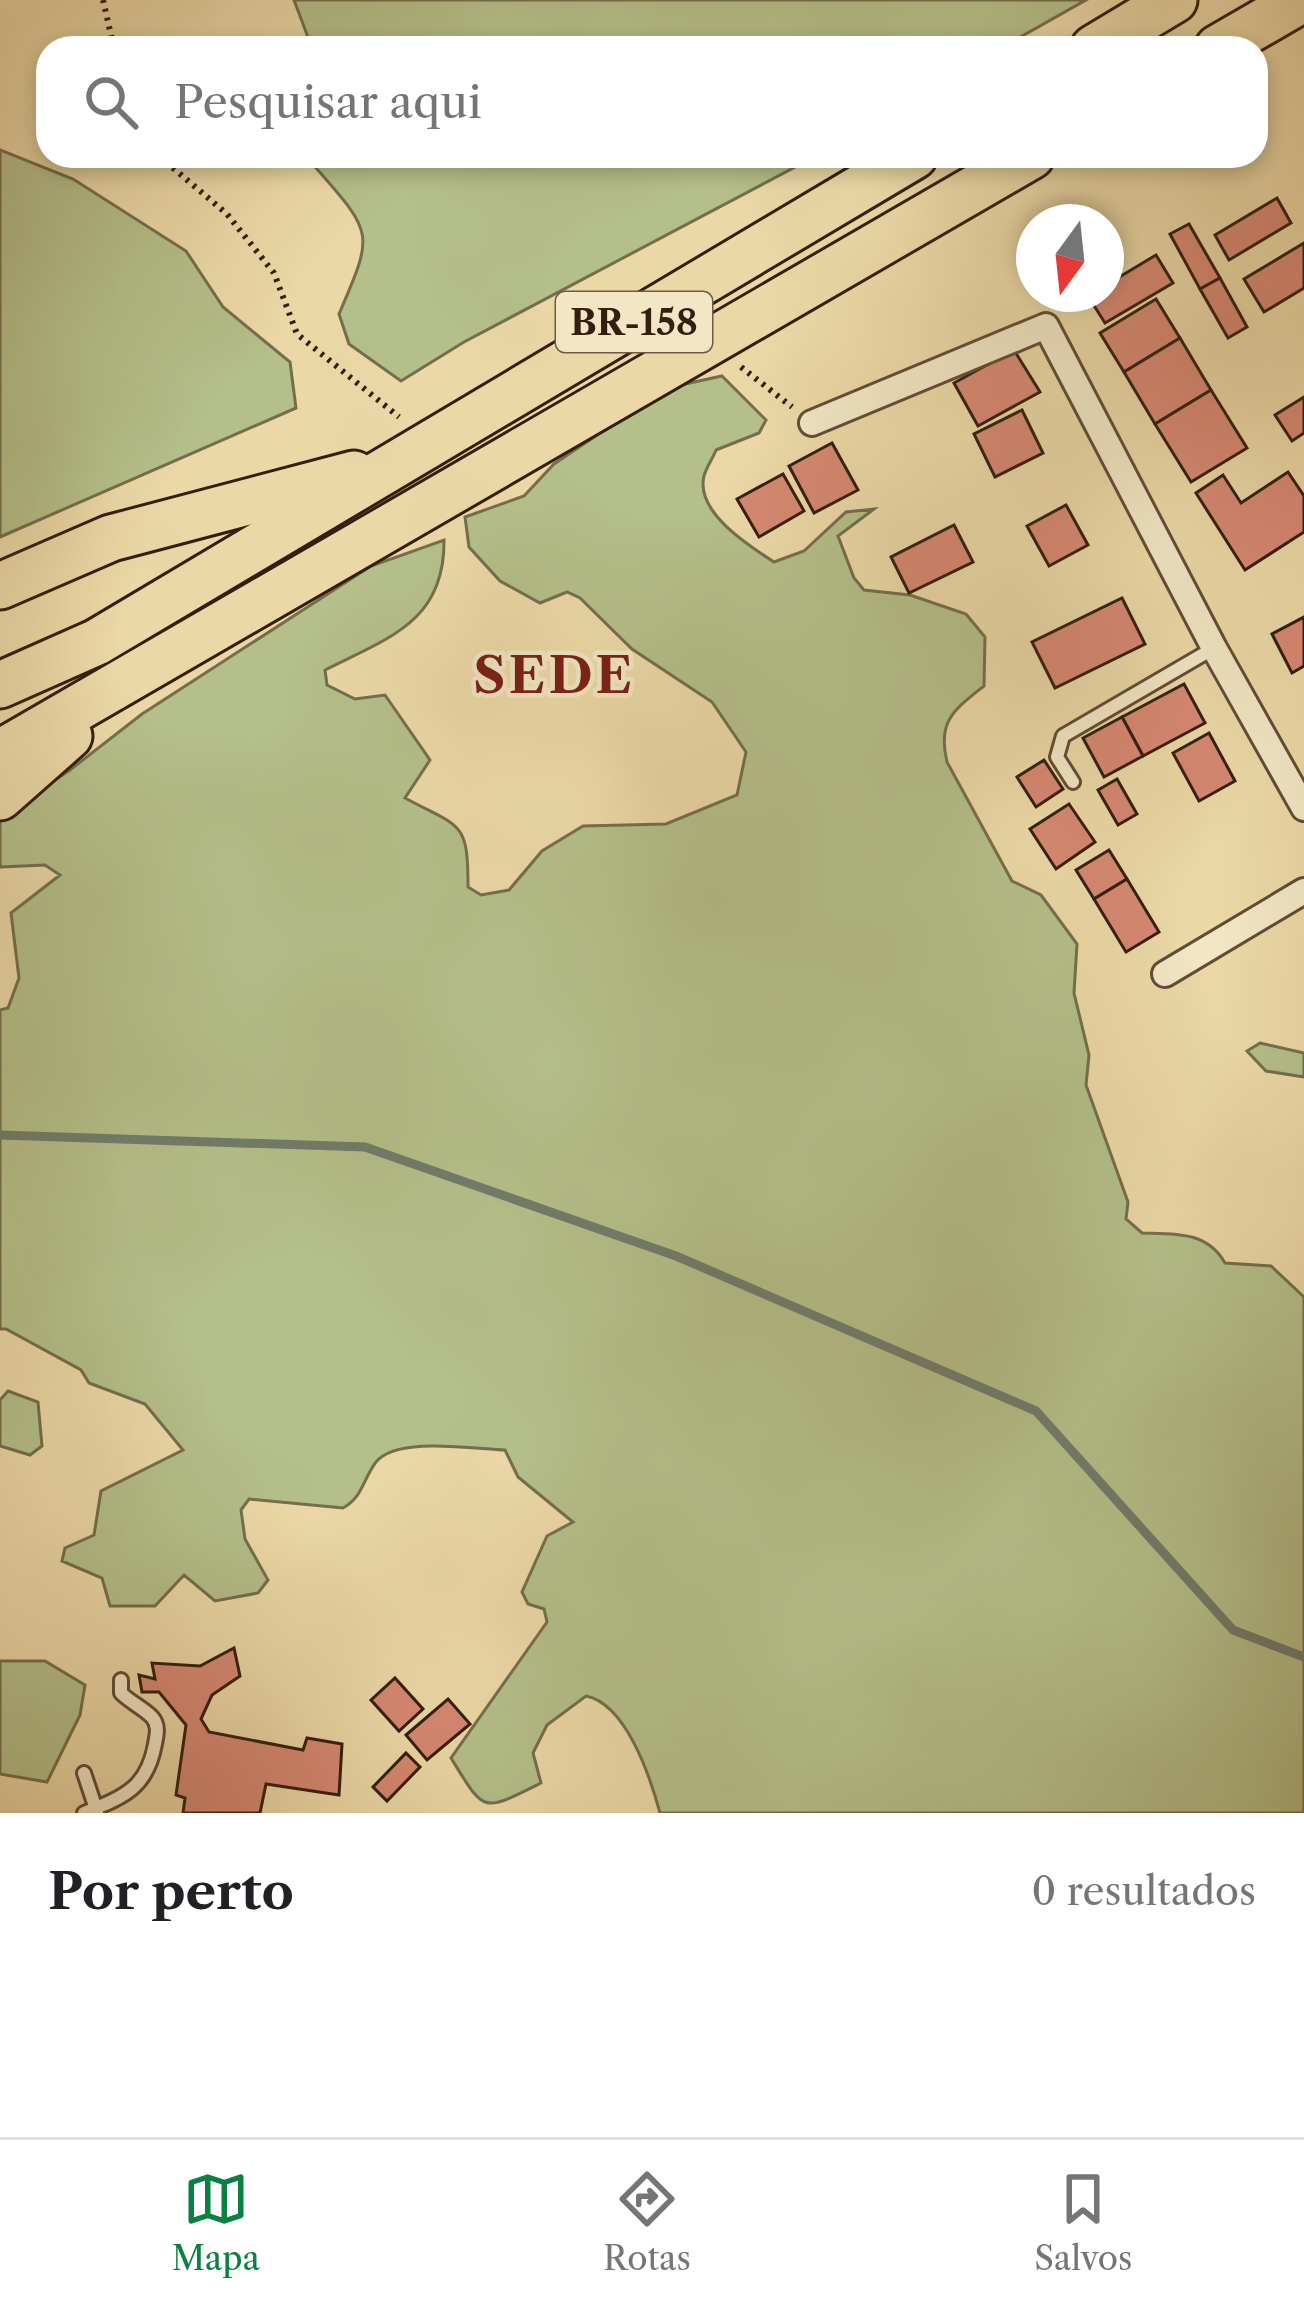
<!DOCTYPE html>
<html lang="pt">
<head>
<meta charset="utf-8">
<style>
  body { margin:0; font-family:"Libre Caslon Text",serif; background:#f2f2f2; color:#202124 }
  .compass { position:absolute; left:1016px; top:204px; width:108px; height:108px; border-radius:50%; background:#fff; box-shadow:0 6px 18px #0003; rotate:195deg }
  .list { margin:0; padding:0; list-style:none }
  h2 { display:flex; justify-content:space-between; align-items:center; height:156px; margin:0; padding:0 48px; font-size:51px }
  h2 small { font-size:39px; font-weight:400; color:#757577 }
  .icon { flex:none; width:66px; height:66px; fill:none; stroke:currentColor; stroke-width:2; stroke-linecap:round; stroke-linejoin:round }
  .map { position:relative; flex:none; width:1304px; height:1813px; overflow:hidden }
  .search { position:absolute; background:#fff; box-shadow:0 6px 18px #0003; left:36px; right:36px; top:36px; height:132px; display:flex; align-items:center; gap:30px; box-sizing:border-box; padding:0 42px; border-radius:36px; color:#757577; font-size:45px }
  .sheet { height:324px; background:#fff }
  nav { display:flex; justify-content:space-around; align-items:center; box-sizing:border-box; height:168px; border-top:3px solid #e0e0e0; background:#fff; font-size:33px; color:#757577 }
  nav a { display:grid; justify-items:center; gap:6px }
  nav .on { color:#0b8043 }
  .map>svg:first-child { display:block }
</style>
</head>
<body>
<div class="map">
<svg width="1304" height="1813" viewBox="0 0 1304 1813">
  <rect width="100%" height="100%" fill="#ebd8a6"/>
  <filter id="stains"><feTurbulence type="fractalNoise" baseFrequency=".00167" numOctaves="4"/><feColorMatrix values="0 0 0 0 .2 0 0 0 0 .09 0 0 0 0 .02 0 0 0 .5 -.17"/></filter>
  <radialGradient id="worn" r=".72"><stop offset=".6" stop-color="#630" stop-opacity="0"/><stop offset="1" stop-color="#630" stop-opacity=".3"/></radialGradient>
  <g fill="#b4bf89" stroke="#746e4c" stroke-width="3">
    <path d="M294,0H1086L1001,48H312Z"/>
    <path d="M0,150L73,179L186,251L223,307L290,362L296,408L0,537Z"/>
    <path d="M324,156H816L464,342L401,381L349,344L339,314C374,233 374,234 316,168Z"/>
    <path d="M722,376L766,420L759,433L716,450C713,458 706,468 704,476C695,512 749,546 774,562L804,551L846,512L874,509L838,536L854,578L864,590L910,595L966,614L985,637L984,686C954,710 937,721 947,762L1012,881L1041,895L1077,944L1074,993L1089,1055L1086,1085L1128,1202L1126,1219L1142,1233C1175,1234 1207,1231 1225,1263L1271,1266L1304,1297V1813H660C650,1776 626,1704 586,1696L547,1725L533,1753L541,1783C481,1813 485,1813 451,1758L547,1622L544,1609L528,1604L522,1592L547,1536L573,1522L518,1477L505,1450C474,1449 397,1436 376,1462C363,1479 363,1497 343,1508L249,1499L241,1510L245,1539L268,1580L258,1593L215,1601L184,1575L155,1606H110L102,1578L62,1561L65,1548L94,1535L101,1491L183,1450L145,1404L89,1383L81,1370L6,1329H0V1010L8,1008L19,978L11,913L60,875L45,865L0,867V817L70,770L142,714L371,566L444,540C445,622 388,638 325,670L327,685L355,699L385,695L430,760L405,798C461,828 468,820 468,887L481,895L509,890L542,851L583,826L666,824L737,795L746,752L712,702L632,649L580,598L567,592L540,603L500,581L469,547L465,517L524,496L554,464L667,388Z"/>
    <path d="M1260,1043L1304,1053V1077L1266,1071L1247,1051Z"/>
    <path d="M8,1391L38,1402L42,1446L30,1455L0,1446V1400Z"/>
    <path d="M0,1661H45L85,1685L80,1715L47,1782L0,1774Z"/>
  </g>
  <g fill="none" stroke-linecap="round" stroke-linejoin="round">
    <path stroke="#707c6a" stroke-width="9" d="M0,1135L365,1147L676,1256L1036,1411L1233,1630L1304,1657"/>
  </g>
  <g fill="#d68872" stroke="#341e0f" stroke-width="3">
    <path d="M1277,198L1291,223L1229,260L1215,235Z"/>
    <path d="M1189,224L1220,278L1200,289L1170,234Z"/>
    <path d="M1304,243V288L1264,312L1244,279Z"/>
    <path d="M1156,255L1173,283L1105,323L1088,296L1106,294V285Z"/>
    <path d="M1220,278L1247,327L1228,338L1200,289Z"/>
    <path d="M1156,299L1180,338L1124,372L1100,333Z"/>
    <path d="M1180,338L1211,390L1155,424L1124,372Z"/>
    <path d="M1014,350L1040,392L978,426L954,383Z"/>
    <path d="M1211,390L1247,448L1191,482L1155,424Z"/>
    <path d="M1304,397V433L1292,441L1275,415Z"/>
    <path d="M1022,410L1043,453L995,477L974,434Z"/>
    <path d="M832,443L858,490L814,513L789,466Z"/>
    <path d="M1288,472L1304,496V532L1245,570L1196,493L1223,475L1241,503Z"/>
    <path d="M783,474L804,511L759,537L737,499Z"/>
    <path d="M1066,505L1088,545L1049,566L1027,526Z"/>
    <path d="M954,525L973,562L909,593L891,557Z"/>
    <path d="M1122,598L1145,644L1055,688L1032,642Z"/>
    <path d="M1304,617V666L1292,673L1272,634Z"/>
    <path d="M1184,684L1205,723L1143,756L1122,717Z"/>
    <path d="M1122,717L1143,756L1104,777L1083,738Z"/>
    <path d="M1209,733L1235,781L1199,801L1173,753Z"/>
    <path d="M1044,760L1063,789L1036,807L1017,777Z"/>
    <path d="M1117,779L1137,814L1118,825L1098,790Z"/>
    <path d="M1069,804L1095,842L1056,869L1030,829Z"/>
    <path d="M1109,850L1127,879L1094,899L1076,870Z"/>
    <path d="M1127,879L1159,932L1126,952L1094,899Z"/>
    <path d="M234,1648L240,1676L212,1695L201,1719L209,1732L303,1750L307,1738L342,1744L339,1795L266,1784L260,1813H183L185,1798L176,1795L186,1725L159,1692H142L139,1675L155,1679L152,1663L200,1666Z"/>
    <path d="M395,1678L423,1709L399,1731L371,1700Z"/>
    <path d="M448,1699L470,1724L427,1760L406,1735Z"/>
    <path d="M406,1753L420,1767L387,1801L373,1787Z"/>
  </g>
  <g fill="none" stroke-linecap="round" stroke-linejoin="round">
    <g stroke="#624c35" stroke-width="18">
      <g id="lane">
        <path d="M1073,782L1057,757L1063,736L1214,648"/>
        <path d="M84,1773L97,1812"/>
        <path d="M84,1813C123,1797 147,1789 155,1744C157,1734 159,1725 152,1717C143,1708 130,1702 121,1693V1680"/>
      </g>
    </g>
    <g stroke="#624c35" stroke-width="30">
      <g id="street">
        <path d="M812,423L1046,326L1214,648L1304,808"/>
        <path d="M1165,974L1304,891"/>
      </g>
    </g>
    <g stroke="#341e0f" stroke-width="51">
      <g id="highway">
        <path d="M1094,48L1174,0"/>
        <path d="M1218,48L1301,0"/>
        <path d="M0,586L111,538L354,474"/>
        <path d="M0,685L97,642L914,156"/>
        <path d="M0,753L1031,156"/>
        <path d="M0,797L69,736"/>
      </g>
    </g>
    <g stroke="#341e0f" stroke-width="6" stroke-dasharray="3 6" stroke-linecap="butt">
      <path d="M103,0L114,48"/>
      <path d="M159,156L227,214L274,273L297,334L399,417"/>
      <path d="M741,367L792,407"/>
    </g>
    <use href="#lane" stroke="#f2e6c5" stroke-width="12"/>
    <use href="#street" stroke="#f2e6c5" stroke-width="24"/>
    <use href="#highway" stroke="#ebd8a6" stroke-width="45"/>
  </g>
  <g text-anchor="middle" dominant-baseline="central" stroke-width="9" stroke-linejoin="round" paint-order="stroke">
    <rect fill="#f2e6c5" stroke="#6d5a46" stroke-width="3" x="556" y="292" width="156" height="60" rx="9"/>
    <g font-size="36" font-weight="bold" fill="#341e0f">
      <text x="634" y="322">BR-158</text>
    </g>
    <g font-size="51" font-weight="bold" letter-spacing="3" fill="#7a1f14" stroke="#f2e6c5">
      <text x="554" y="675">SEDE</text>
    </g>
  </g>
  <rect width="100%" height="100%" filter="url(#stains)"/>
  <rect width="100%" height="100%" fill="url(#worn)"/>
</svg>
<svg class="compass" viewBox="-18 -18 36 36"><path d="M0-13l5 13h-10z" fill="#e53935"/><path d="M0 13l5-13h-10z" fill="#757577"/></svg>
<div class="search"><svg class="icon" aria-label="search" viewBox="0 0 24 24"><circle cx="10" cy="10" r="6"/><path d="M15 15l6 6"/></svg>Pesquisar aqui</div>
</div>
<section class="sheet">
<h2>Por perto<small>0 resultados</small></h2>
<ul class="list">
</ul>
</section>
<nav>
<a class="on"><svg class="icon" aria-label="map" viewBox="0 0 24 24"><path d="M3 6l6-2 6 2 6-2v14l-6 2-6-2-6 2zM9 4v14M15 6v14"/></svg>Mapa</a>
<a><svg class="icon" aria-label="directions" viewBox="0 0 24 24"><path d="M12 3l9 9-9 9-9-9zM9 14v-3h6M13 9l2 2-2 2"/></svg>Rotas</a>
<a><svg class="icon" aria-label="saved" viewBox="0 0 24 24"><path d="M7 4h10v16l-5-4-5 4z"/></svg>Salvos</a>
</nav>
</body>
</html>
